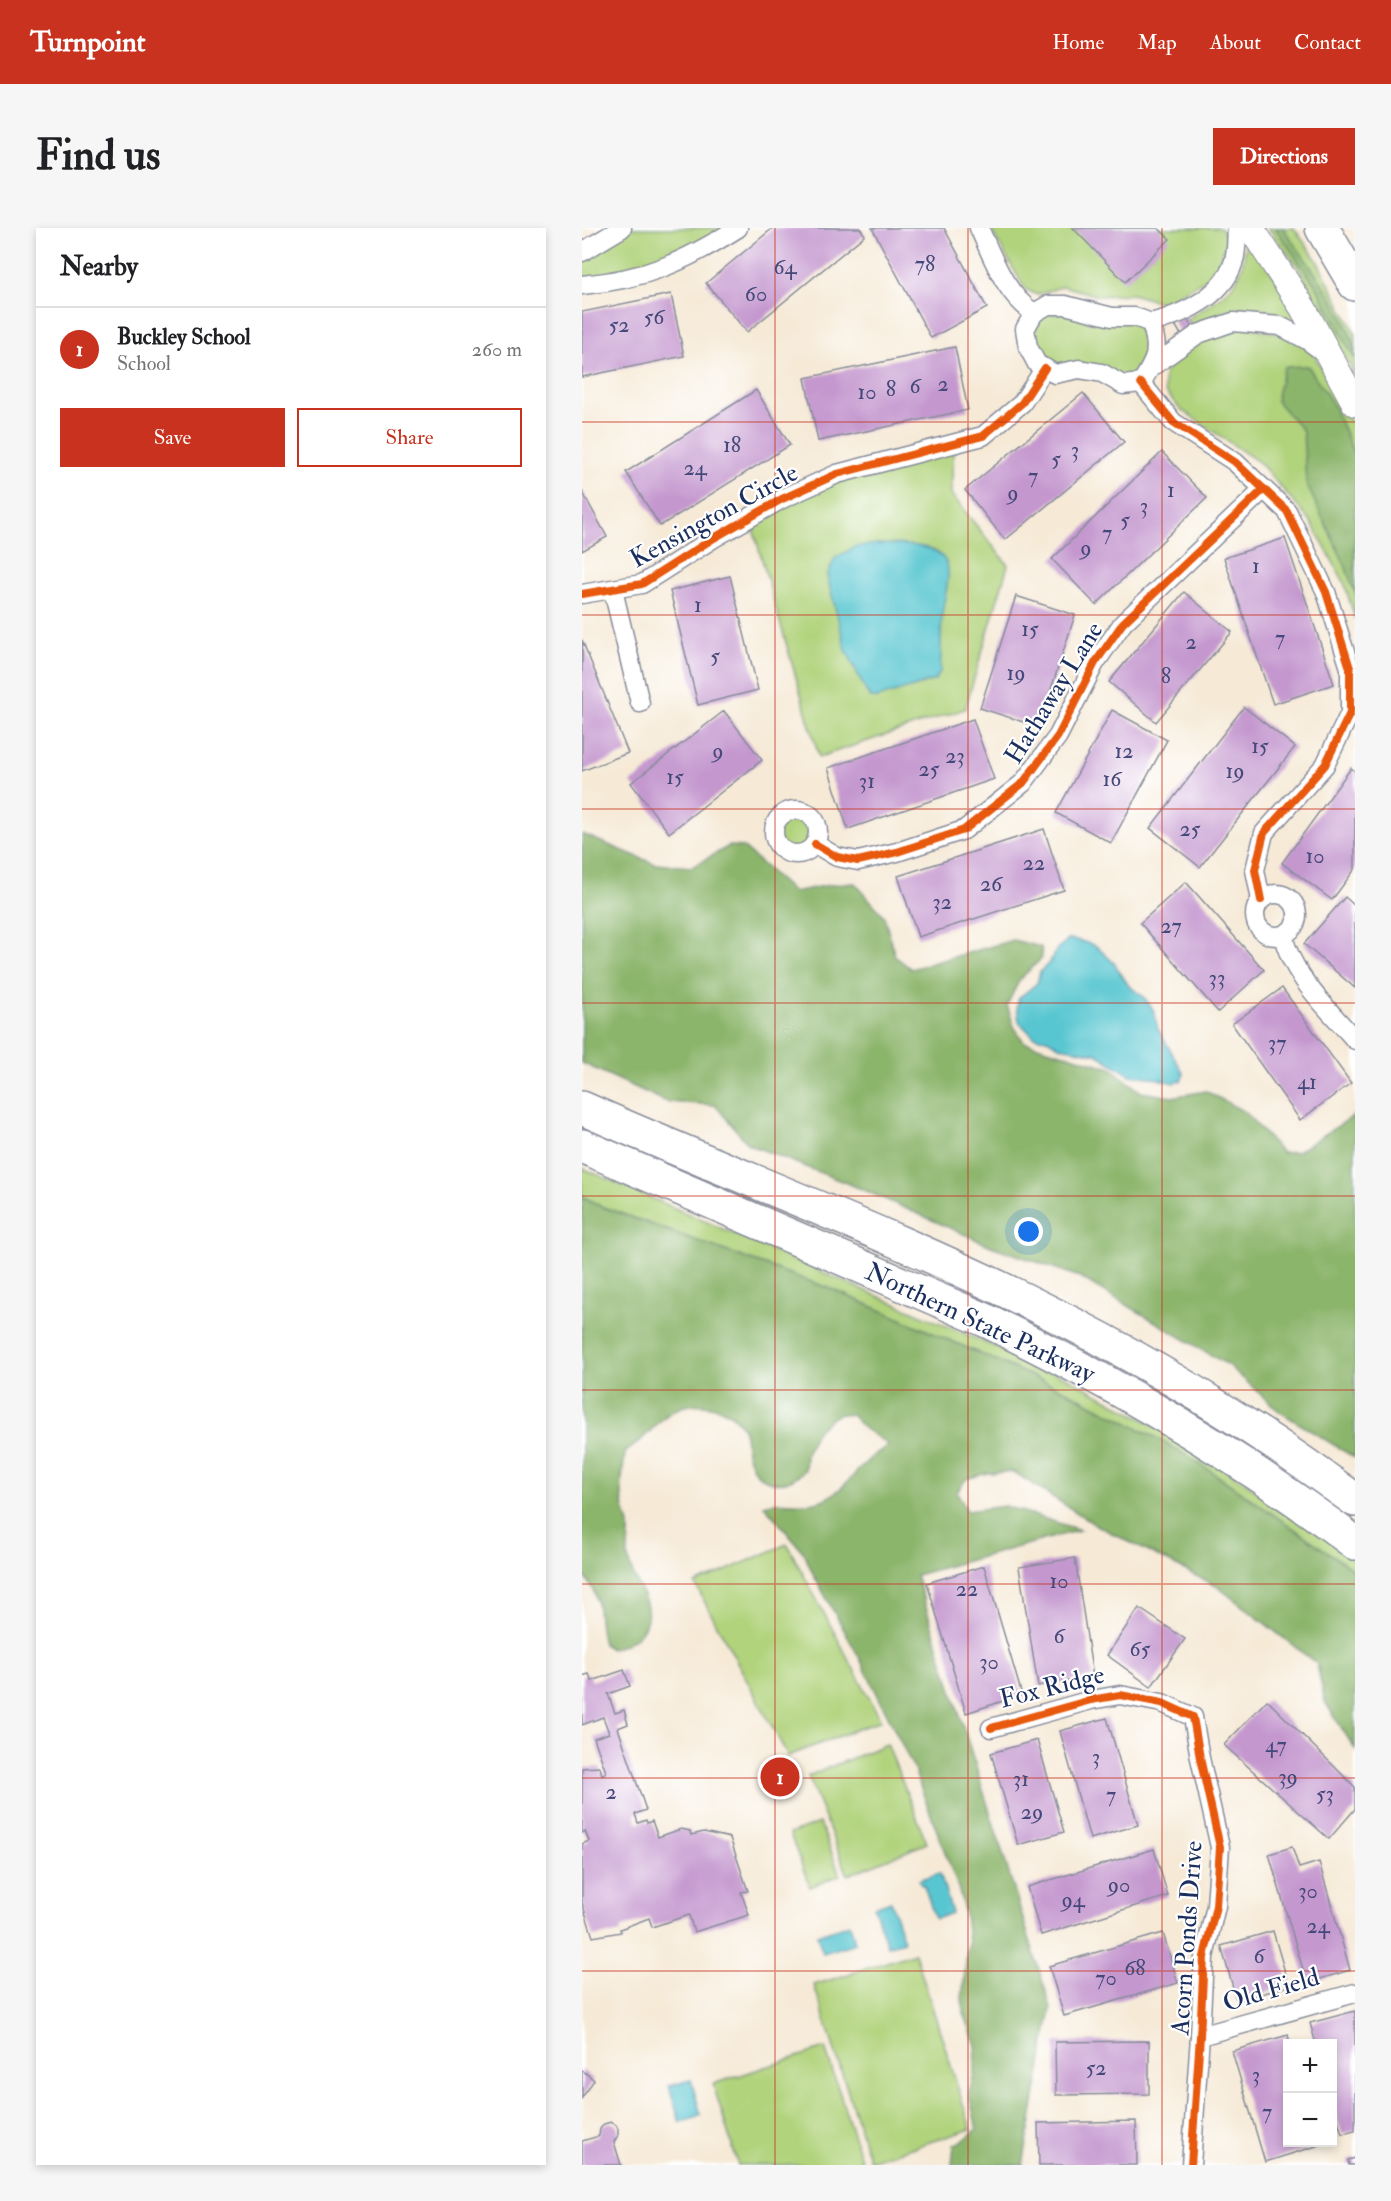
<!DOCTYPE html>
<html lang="en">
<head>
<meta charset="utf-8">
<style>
  body { margin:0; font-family:"IM FELL Double Pica",serif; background:#f6f6f6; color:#202124 }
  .controls { position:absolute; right:18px; bottom:18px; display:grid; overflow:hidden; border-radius:0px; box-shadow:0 3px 9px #0003 }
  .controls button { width:54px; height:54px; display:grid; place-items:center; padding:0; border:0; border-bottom:2px solid #e0e0e0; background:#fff; color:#202124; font:30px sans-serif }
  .you { position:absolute; left:447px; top:1004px; width:21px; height:21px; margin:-15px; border:4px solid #fff; border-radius:50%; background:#1a73e8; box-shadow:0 0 0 9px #1a73e833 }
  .badge { display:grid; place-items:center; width:39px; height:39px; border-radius:50%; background:#c8321e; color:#fff; font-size:20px; font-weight:700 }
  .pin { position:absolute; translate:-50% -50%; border:3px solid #fff; box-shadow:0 2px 6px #0006 }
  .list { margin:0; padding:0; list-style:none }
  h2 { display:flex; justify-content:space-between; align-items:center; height:78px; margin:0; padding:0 24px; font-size:26px }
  h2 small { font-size:20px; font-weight:400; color:#757577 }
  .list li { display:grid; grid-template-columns:39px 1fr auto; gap:18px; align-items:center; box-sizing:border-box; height:84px; padding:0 24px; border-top:2px solid #e0e0e0 }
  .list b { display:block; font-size:22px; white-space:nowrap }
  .list p { margin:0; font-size:20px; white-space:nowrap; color:#757577 }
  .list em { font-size:20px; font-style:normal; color:#757577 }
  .actions { display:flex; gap:12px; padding:18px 24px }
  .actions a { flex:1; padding:14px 0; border:2px solid #c8321e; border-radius:0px; text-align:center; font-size:21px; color:#c8321e }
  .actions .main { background:#c8321e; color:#fff }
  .map { position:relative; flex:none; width:773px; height:1937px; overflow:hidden; border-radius:0px }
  header { display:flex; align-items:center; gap:36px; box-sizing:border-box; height:84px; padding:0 30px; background:#c8321e; color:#fff }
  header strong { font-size:28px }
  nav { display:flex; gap:33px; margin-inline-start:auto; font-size:21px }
  .intro { display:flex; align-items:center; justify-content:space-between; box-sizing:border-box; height:144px; padding:0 36px }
  h1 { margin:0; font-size:42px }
  .button { padding:15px 27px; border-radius:0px; background:#c8321e; color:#fff; font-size:21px; font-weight:700 }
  main { display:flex; gap:36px; padding:0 36px }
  aside { flex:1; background:#fff; border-radius:0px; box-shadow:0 3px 9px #0003 }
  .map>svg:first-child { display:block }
</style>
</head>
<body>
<header>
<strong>Turnpoint</strong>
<nav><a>Home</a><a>Map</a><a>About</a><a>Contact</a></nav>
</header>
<div class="intro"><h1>Find us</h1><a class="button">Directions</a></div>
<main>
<aside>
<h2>Nearby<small></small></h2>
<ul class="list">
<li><span class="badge">1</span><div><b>Buckley School</b><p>School</p></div><em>260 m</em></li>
</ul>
<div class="actions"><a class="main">Save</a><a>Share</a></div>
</aside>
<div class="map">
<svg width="773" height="1937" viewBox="0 0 773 1937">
  <rect width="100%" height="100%" fill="#fff"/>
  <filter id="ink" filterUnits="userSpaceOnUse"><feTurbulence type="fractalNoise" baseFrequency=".0167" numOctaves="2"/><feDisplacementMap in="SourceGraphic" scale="12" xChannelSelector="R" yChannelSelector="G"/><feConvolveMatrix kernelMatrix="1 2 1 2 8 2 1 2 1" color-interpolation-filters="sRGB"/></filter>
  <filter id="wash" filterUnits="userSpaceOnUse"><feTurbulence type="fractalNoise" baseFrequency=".008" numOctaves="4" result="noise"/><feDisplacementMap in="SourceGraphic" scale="24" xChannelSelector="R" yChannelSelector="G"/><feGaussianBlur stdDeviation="1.35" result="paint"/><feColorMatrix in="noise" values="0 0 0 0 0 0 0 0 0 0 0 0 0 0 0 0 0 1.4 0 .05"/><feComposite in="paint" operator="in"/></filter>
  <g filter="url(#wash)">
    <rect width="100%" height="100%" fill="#f6ead7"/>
    <g fill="#b1d37c" stroke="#66816d" stroke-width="1.5">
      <path d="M40,0H156L124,20L0,57V24Z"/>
      <path d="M408,0H639L645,11L634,46L581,75L550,66L517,68L481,58L455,67L443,61Z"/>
      <path d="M662,0L727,104C686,74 653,71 610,99L605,91C647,64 668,55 662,0Z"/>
      <path d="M686,0H712L734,31L773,105V147L718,42Z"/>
      <path d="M452,85L553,89L576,116L559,155L473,146L446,119Z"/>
      <path d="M662,98L708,108L730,123L773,201V391L762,354L729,294L678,235L598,181L583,163L582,147L591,130L618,112Z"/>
      <path d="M372,215L369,266L426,337L383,481L237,529L168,290L200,271Z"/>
      <circle cx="214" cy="604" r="22"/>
      <path d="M0,940L492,1153L606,1216L773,1329V1343L627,1242L584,1215L486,1164L252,1062L18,978L0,968Z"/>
      <path d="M205,1316L299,1492L206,1528L113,1356Z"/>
      <path d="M305,1516L345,1615L266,1647L226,1548Z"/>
      <path d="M238,1595L258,1647L228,1659L208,1606Z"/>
      <path d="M333,1725L389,1901L288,1933L232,1757Z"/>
      <path d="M243,1820L281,1937H156L131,1856Z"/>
    </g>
    <g fill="#8cb56c" stroke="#547265" stroke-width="1.5">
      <path d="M693,0H701C724,34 773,91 773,132L734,58Z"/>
      <path d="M726,138L751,176L773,228V366L763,337L724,255L721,203L694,172L702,139Z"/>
      <path d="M0,606L73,636L110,639L147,618L161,619L211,664L247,657L273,655L302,688L313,728L329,741L431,712L459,719L460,730L438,751L425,777L432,799L442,814L529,840L559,864L590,869L624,863L663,884L700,925L715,924L773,887V1230L698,1184L646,1137L498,1049L409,1018L282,962L166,916L133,877L85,874L0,835Z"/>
      <path d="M0,968L18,978L252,1062L486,1164L584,1215L627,1242L773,1343V1521L743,1474L735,1436L636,1359L514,1297L432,1244L405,1245L384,1251L375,1264L385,1283L423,1278L498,1302L334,1347L469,1780L441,1937H370L372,1917L383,1911L395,1901L387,1866L393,1841L394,1817L382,1785L380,1771L386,1714L383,1686L376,1659L331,1539L277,1429L232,1348L222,1325L182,1277C199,1271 216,1278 233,1274C259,1269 272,1243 291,1228C296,1224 302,1221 307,1217L283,1201L269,1187L257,1186L248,1191L234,1204L224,1226L223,1242C202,1263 174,1257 166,1228C163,1218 165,1205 159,1197C144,1176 110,1170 88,1185C79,1190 72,1200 64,1207C58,1214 50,1219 43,1225C41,1242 38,1258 41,1275C42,1283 46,1290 47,1297C48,1308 45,1319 46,1329C48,1349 69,1371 65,1390C62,1408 45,1417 29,1421L21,1416C13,1387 22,1370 0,1345Z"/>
    </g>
    <g fill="#59c6d0" stroke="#3a7a97" stroke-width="1.5">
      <path d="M295,316C318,317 368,312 366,347C366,358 363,368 361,379C358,400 360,422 358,444L353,452L295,470H289L284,463L264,422L245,348L253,330L273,319Z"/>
      <path d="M487,711L499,713L514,718L532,735L547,758L561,768L571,781L576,801L602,846L599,853L592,855L568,849L548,847L515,826L479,819L465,811L452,809L437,794L435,778L437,770L455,755L458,744L467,735L476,720Z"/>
      <path d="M358,1645L370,1685L353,1691L342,1657H339L337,1652Z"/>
      <path d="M309,1673L322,1713L305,1718L292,1679Z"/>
      <path d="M268,1696L273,1715L241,1725L235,1707Z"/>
      <path d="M109,1852L119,1887L98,1894L87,1858Z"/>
    </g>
    <g id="blocks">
      <g fill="#c498cf">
        <path d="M191,0H278L283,7L165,104L124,55Z"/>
        <path d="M290,0H362L405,80L349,110Z"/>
        <path d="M491,0H576L588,11L543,54Z"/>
        <path d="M89,66L102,128L0,149V84Z"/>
        <path d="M603,87L613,106L602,112L591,93Z"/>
        <path d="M373,119L386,182L236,213L223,150Z"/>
        <path d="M174,162L208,217L78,298L44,244Z"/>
        <path d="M501,165L542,214L423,312L383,262Z"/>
        <path d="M580,224L625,270L514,377L470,331Z"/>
        <path d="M0,263L25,309L0,323Z"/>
        <path d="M703,310L752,456L691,476L642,330Z"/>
        <path d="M148,348L176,462L116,477L88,363Z"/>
        <path d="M602,364L650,404L574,494L527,454Z"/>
        <path d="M434,368L493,387L457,499L398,480Z"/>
        <path d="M0,412L46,525L0,543Z"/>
        <path d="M662,479L713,519L618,639L568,600Z"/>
        <path d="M530,482L585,512L529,615L474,585Z"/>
        <path d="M142,483L180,532L87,605L49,555Z"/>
        <path d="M391,491L412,551L266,601L246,540Z"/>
        <path d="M769,540L773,543V641L750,672L700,635Z"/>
        <path d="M462,601L482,662L336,709L316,648Z"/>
        <path d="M604,654L682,742L636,784L558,695Z"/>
        <path d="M763,669L773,678V760L722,716Z"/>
        <path d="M700,760L769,855L718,892L650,796Z"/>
        <path d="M493,1330L511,1449L456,1458L437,1339Z"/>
        <path d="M402,1338L440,1467L384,1485L345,1355Z"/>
        <path d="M557,1380L603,1411L569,1459L525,1427Z"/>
        <path d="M42,1442L48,1458L26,1466L33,1485L42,1482L46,1496L36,1500L64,1582L53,1586L56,1595L64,1592L65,1595L70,1593L76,1609L99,1601L108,1603L109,1607L122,1604L148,1610L166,1663L159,1664L167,1687L112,1704L107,1687L70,1699L67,1690L38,1701L39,1704L11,1709L0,1675V1616L7,1613L3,1603L0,1605V1540L18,1539L20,1547L24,1544L12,1510L27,1505L21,1489L0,1497V1448L7,1446L10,1453Z"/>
        <path d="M685,1472L773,1559V1581L747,1611L642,1517Z"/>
        <path d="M525,1490L556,1597L508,1611L478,1503Z"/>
        <path d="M455,1512L482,1604L436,1617L409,1525Z"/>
        <path d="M710,1619L717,1640L737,1634L768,1742L725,1755L687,1626Z"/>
        <path d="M572,1621L586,1668L459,1707L445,1659Z"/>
        <path d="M691,1703L707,1758L655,1773L639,1718Z"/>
        <path d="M581,1705L596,1755L482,1788L467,1738Z"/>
        <path d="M773,1783V1903L760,1906L750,1873V1816H734L728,1795Z"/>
        <path d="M706,1807L708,1816H706V1914H737L738,1917L683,1934L650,1823Z"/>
        <path d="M567,1813V1866L474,1867L473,1814Z"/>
        <path d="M0,1842L12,1852L0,1870Z"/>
        <path d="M554,1893L555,1937H457L456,1895Z"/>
        <path d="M29,1894L34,1897L36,1901V1907L32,1914L39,1937H0V1913L17,1908L18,1901L22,1896Z"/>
        <path d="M773,1930V1937H767L766,1932Z"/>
      </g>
    </g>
  </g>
  <g filter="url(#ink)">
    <use href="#blocks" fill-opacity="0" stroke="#888c9a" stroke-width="1.5"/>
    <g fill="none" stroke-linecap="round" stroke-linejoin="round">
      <g stroke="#888c9a" stroke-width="21">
        <g id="minor">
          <path d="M397,0C411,30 423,66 452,85"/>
          <path d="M0,24L40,0"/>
          <path d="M0,57C65,51 102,34 156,0"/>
          <path d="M466,77H483L530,89H553L569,95C578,123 575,130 559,155L541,157L520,145L497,141L473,146L455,136L446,119L443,101L452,85Z"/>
          <path d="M569,95C603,86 646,66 653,28C655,19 654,9 655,0"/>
          <path d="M571,138L616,106L651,94L698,98L725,112L744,126"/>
          <path d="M559,155L591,194L653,234L705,283L744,364L768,440V485L743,537L682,605L673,642L679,672"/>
          <path d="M31,362L58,475"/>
          <path d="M0,366L60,356L132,310L200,271L255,246L401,208L440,175L463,140"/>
          <circle cx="214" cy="604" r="22"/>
          <path d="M233,616L255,629L276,633L315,624L382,602L441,555L476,508L513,435L541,395L682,261"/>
          <circle cx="694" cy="687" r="21"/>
          <path d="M701,707C710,749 746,780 773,812"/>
          <path d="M409,1500L509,1472L538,1467L580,1475L611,1489L618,1530L638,1619L634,1678L622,1729L618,1808L609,1937"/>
          <path d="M618,1808L773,1765"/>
        </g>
      </g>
      <g stroke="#888c9a" stroke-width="28">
        <path id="secondary" d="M669,0L721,80L773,175"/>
      </g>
      <g stroke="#888c9a" stroke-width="36">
        <g id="motorway">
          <path d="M740,0L773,56"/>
          <path d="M0,880C153,948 311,1006 461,1081C570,1135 675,1200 773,1272"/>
          <path d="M0,918L403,1092C533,1155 658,1228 773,1315"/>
        </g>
      </g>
      <use href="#minor" stroke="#fff" stroke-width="18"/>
      <use href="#secondary" stroke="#fff" stroke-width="26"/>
      <use href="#motorway" stroke="#fff" stroke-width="33"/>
      <g stroke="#fff" stroke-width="11">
        <g id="cycleway">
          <path d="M559,155L591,194L653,234L705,283L744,364L768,440V485L743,537L682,605L673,642L679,672"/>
          <path d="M0,366L60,356L132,310L200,271L255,246L401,208L440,175L463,140"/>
          <path d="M233,616L255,629L276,633L315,624L382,602L441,555L476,508L513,435L541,395L682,261"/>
          <path d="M409,1500L509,1472L538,1467L580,1475L611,1489L618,1530L638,1619L634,1678L622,1729L618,1808L609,1937"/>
        </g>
      </g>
      <use href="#cycleway" stroke="#e8590c" stroke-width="8"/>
    </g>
  </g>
  <path fill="none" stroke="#c8321e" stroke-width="1.5" stroke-opacity="0.55" d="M193,0V1937M386,0V1937M580,0V1937M0,194H773M0,387H773M0,581H773M0,775H773M0,968H773M0,1162H773M0,1356H773M0,1550H773M0,1743H773"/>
  <g text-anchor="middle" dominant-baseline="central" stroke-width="4.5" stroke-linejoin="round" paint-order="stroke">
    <g font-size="22" fill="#45497a">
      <text x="343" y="36">78</text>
      <text x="203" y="39">64</text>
      <text x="174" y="66">60</text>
      <text x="72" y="89">56</text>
      <text x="37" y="97">52</text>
      <text x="361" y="156">2</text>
      <text x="333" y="158">6</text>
      <text x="309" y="161">8</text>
      <text x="285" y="164">10</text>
      <text x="150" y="217">18</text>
      <text x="493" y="222">3</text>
      <text x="474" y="231">5</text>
      <text x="113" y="240">24</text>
      <text x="451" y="248">7</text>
      <text x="589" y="262">1</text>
      <text x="431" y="265">9</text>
      <text x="562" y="278">3</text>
      <text x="543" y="292">5</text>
      <text x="525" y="305">7</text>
      <text x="504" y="320">9</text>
      <text x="674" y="338">1</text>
      <text x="116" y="377">1</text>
      <text x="448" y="401">15</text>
      <text x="698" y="410">7</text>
      <text x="609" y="414">2</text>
      <text x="133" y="428">5</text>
      <text x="434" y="445">19</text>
      <text x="584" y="448">8</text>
      <text x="678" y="518">15</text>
      <text x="136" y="523">9</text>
      <text x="542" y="523">12</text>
      <text x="373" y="528">23</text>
      <text x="347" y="541">25</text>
      <text x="653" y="543">19</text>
      <text x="93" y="549">15</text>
      <text x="530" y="551">16</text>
      <text x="285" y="553">31</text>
      <text x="608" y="601">25</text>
      <text x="733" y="628">10</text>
      <text x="452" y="635">22</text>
      <text x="409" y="656">26</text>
      <text x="360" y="674">32</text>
      <text x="589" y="698">27</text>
      <text x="635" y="750">33</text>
      <text x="695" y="815">37</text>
      <text x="725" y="854">41</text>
      <text x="477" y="1353">10</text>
      <text x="385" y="1361">22</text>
      <text x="477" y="1408">6</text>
      <text x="558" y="1421">65</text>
      <text x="407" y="1434">30</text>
      <text x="694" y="1517">47</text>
      <text x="514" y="1529">3</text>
      <text x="706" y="1549">39</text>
      <text x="439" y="1551">31</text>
      <text x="29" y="1564">2</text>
      <text x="743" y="1566">53</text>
      <text x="529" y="1567">7</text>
      <text x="450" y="1584">29</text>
      <text x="537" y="1657">90</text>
      <text x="726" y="1663">30</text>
      <text x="491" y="1672">94</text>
      <text x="736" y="1698">24</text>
      <text x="677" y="1728">6</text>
      <text x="553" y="1740">68</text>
      <text x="524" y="1750">70</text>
      <text x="514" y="1840">52</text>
      <text x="674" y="1847">3</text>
      <text x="685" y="1884">7</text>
    </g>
    <g font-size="26" fill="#1b2f5e" stroke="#fff">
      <text transform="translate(132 288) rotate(-29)">Kensington Circle</text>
      <text transform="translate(472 465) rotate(-58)">Hathaway Lane</text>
      <text transform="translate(398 1095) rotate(25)">Northern State Parkway</text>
      <text transform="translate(470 1459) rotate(-14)">Fox Ridge</text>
      <text transform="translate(605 1710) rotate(-86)">Acorn Ponds Drive</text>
      <text transform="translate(689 1762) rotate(-16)">Old Field</text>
    </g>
  </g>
</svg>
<div class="controls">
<button>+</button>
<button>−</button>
</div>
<div class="you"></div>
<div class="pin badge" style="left:198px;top:1549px">1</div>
</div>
</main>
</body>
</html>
